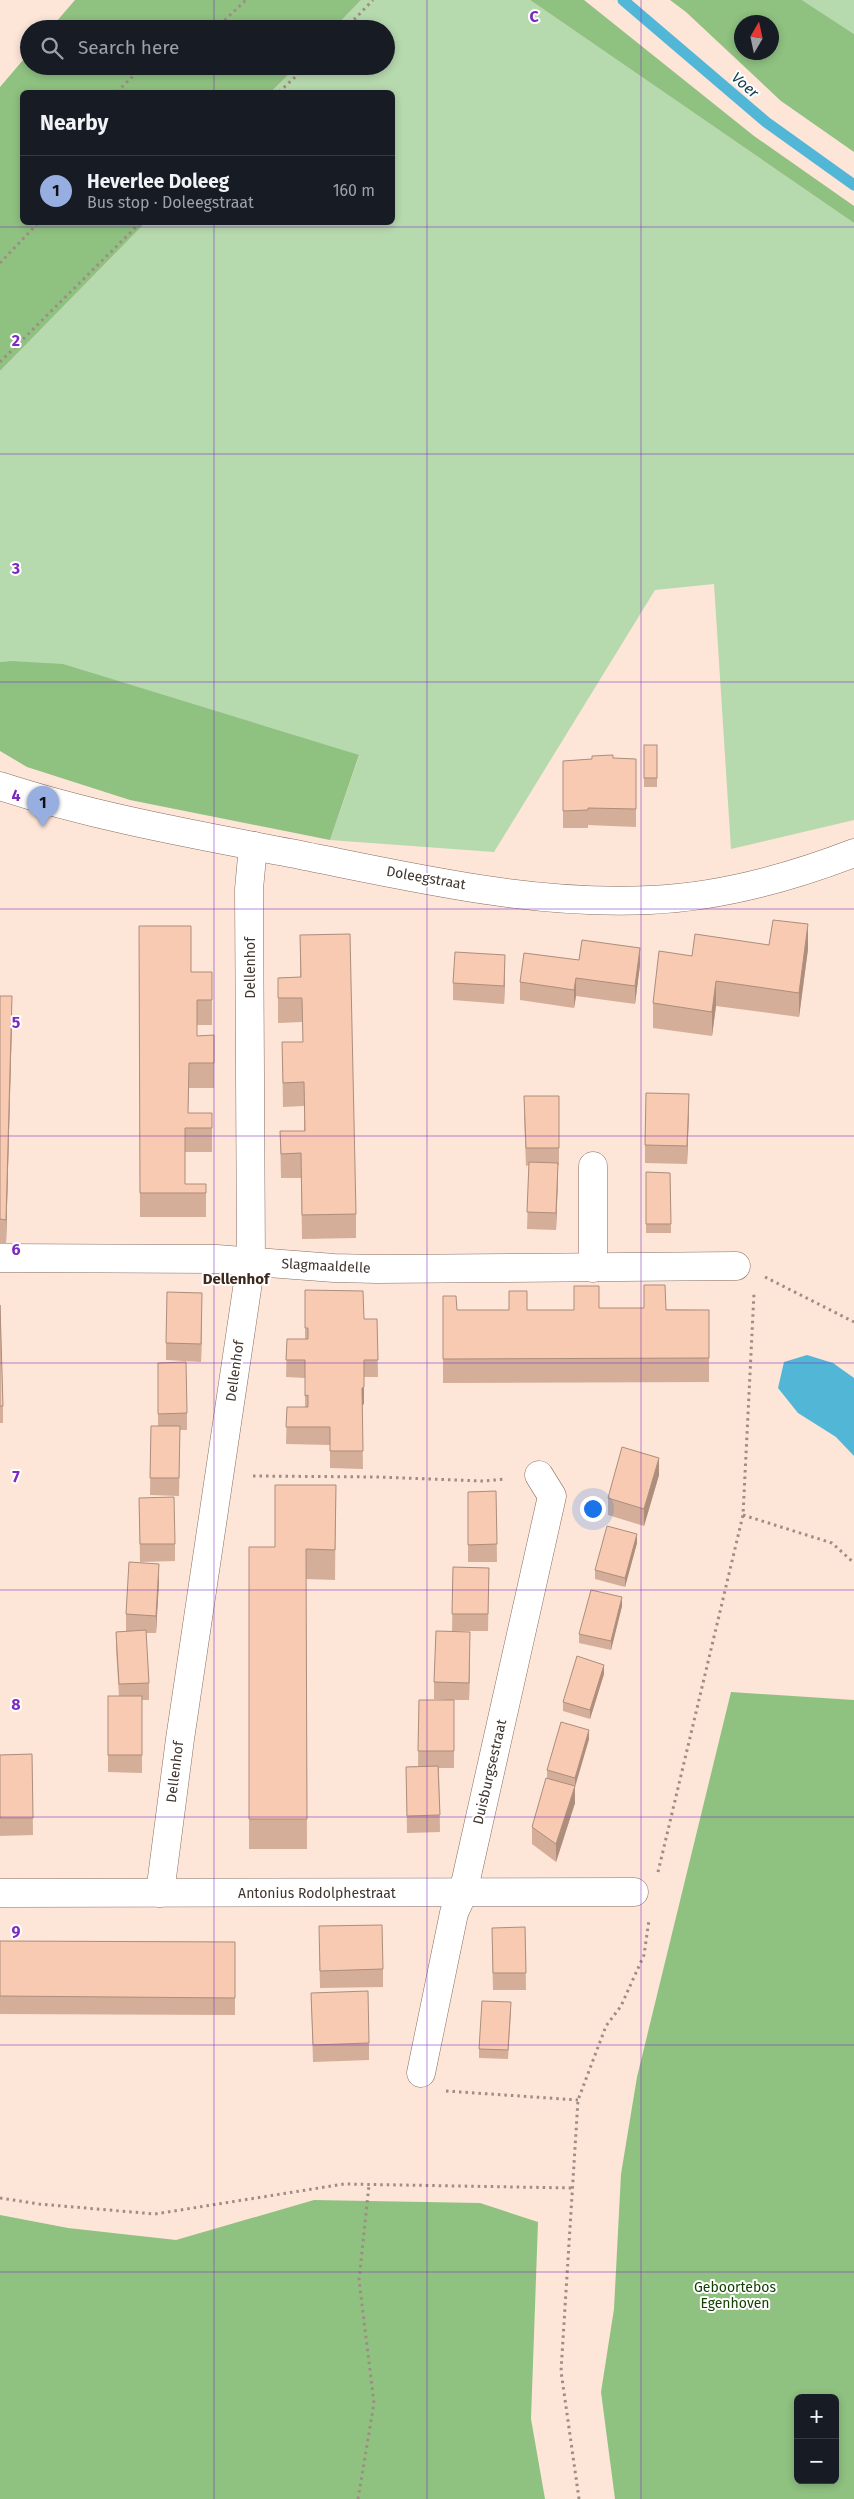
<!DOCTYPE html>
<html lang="en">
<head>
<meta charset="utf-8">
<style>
  body { margin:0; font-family:"Fira Sans",sans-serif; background:#20242c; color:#f1f3f6 }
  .controls { position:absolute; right:15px; bottom:15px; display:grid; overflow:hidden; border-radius:8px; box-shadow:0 2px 8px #0003 }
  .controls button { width:45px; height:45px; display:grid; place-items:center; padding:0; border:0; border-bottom:1px solid #363941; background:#171b24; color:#f1f3f6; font:25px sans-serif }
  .compass { position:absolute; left:734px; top:15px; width:45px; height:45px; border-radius:50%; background:#171b24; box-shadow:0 2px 8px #0003; rotate:9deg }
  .you { position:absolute; left:592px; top:1508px; width:18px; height:18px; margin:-12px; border:4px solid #fff; border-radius:50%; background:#1a73e8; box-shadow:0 0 0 8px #1a73e833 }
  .badge { display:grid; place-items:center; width:32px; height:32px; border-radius:50%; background:#97aee1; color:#111; font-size:16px; font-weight:700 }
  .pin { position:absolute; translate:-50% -41px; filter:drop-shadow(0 1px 2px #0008) }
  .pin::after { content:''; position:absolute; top:26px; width:18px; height:15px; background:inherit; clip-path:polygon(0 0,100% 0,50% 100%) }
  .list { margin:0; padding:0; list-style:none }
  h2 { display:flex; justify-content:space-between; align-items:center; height:65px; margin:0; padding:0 20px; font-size:21px }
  h2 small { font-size:16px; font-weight:400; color:#9ea1a6 }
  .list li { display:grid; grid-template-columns:32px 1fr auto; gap:15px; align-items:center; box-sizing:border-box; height:70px; padding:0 20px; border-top:1px solid #363941 }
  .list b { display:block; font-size:19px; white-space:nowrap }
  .list p { margin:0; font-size:16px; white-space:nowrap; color:#9ea1a6 }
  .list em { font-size:16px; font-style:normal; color:#9ea1a6 }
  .icon { flex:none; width:28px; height:28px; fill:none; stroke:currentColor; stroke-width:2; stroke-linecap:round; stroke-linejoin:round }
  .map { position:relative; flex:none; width:854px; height:2499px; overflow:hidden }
  .search { position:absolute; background:#171b24; box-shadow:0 2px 8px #0003; left:20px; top:20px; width:375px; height:55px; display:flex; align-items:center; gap:12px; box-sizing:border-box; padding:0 18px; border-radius:28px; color:#9ea1a6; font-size:19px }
  .panel { position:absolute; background:#171b24; box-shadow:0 2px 8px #0003; left:20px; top:90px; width:375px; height:135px; border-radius:8px }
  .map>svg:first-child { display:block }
</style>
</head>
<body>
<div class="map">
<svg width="854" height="2499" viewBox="0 0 854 2499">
  <rect width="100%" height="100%" fill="#fde5d8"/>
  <g fill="#b7d9ae">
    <path d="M361,0H530L854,223V820L731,849L714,584L655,590L494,852L330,840L359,756L10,661L0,662V371L145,223L392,222V92H271L297,66H386V29H333Z"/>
    <path d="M802,0H854V34Z"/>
  </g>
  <g fill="#8fc181" fill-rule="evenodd">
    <path d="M75,0H361L333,29H50Z"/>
    <path d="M530,0H584L754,136L854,206V223Z"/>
    <path d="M670,0H802L854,34V152L781,101L686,12ZM742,22H772V52H742Z"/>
    <path d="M29,53V66H297L271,92H22V222L145,223L0,371V87Z"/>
    <path d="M10,661L63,664L359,755L330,840L130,800L27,767L0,751V662Z"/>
    <path d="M731,1692L854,1700V2499H615L601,2392L614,2309L621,2174L637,2077ZM798,2398H835V2480H798Z"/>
    <path d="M314,2200L480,2203L538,2222L531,2419L545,2499H0V2215L68,2228L176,2240Z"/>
  </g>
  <path fill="#52b7d7" d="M807,1355L833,1363L854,1378V1456L836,1437L798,1413L778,1388L784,1362Z"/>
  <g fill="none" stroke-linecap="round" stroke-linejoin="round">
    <path stroke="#52b7d7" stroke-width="11" d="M623,0L766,122L854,185"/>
    <g stroke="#886e60" stroke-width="29">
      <g id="minor">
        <path d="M0,786C95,817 192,834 290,853C407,876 530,906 650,900C720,897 789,878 854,853"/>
        <path d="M0,1258L217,1259L334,1268L377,1269L736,1266"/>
        <path d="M593,1268V1166"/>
        <path d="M0,1893L634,1892"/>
        <path d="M160,1893L180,1739L251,1262L249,889L253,846"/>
        <path d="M421,2073L454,1913L463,1893L552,1496L539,1475"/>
      </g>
    </g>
    <g stroke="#9f8d84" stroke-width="3" stroke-dasharray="2.5 4" stroke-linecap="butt">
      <path d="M215,29L246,0"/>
      <path d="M345,29L373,0"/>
      <path d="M117,92L143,66"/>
      <path d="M279,92L307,66"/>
      <path d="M0,263L39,222"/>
      <path d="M0,362L141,222"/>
      <path d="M765,1277L854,1322"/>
      <path d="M253,1476L379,1477L483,1481L506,1479"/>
      <path d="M743,1515L832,1543L854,1563"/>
      <path d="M658,1872L743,1515L754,1293"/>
      <path d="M446,2091L578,2100"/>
      <path d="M0,2198L39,2204L155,2214L344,2184L572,2188"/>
      <path d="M358,2499L374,2403L359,2280L369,2185"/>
      <path d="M579,2499L561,2371L578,2100L606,2026L621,2006L644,1955L649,1920"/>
    </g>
    <use href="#minor" stroke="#fff" stroke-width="28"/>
  </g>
  <g fill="#d4ae98">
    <path d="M657,745V787H644V778Z"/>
    <path d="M613,758L636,759V827L588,825V828H563V761Z"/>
    <path d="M139,926L191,972H212V1025H197V1036L214,1035V1088H189L188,1113H212V1152H185V1184H206V1217H140Z"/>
    <path d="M300,935L356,1214V1238L302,1239L301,1178H281L280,1131H304V1106L283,1107L282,1042H303L302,1022L278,1023V978L300,977Z"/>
    <path d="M769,945L808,949L799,1017L716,1006L712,1036L653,1028V1003L692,956Z"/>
    <path d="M640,965L635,1004L576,996L574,1008L520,1000V982Z"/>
    <path d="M505,972L504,1004L453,1000V983Z"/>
    <path d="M0,996L12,1020L6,1244H0Z"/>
    <path d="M559,1096V1165H558L556,1230L527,1229L529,1165L526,1166L524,1114Z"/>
    <path d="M689,1111L687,1164L645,1163V1145Z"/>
    <path d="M646,1172L670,1173L671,1233H646Z"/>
    <path d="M305,1290L364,1319H377L378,1377H364V1404L362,1405L363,1469L330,1468V1445L286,1444L287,1407H305V1378L286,1377L287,1339H305Z"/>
    <path d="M443,1296L457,1310H574L599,1308L709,1310V1382L443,1383Z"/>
    <path d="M0,1305L3,1406V1423H0Z"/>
    <path d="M202,1310L201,1362L166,1360V1343Z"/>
    <path d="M158,1363L187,1413V1430H180L179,1496L150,1495L151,1426H158Z"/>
    <path d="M659,1475L644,1526L608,1515V1498Z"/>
    <path d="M336,1485L335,1580L306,1579L307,1849H249V1547H275Z"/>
    <path d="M496,1491L497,1562H468V1492Z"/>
    <path d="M139,1498L175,1544V1561L140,1562Z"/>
    <path d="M637,1543L625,1587L595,1579V1570Z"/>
    <path d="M453,1567L489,1568L488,1631H452Z"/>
    <path d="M159,1581L156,1633H146L149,1683V1700H142V1773L108,1772V1696H119L116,1649V1632L126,1631V1614Z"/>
    <path d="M622,1606L611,1650L579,1643V1634Z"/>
    <path d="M470,1649L469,1700H454V1768H439L440,1832L407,1833L406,1767L418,1766L419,1700H448L434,1699V1682Z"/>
    <path d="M604,1674L590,1719L563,1711V1702Z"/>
    <path d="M589,1739L575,1786V1803L556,1862L532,1844V1827L547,1778V1770Z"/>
    <path d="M32,1754L33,1835L0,1836V1755Z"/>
    <path d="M525,1927L526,1990H493L492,1945Z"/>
    <path d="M0,1941L235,1942V2015L0,2014Z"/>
    <path d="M319,1943L383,1969V1987L320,1988Z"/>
    <path d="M311,1993L369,2043V2060L313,2062Z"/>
    <path d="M511,2011L508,2059L479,2058V2049Z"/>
  </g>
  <g fill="#ad8d7c">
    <path d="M808,924V949L799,1017V993Z"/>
    <path d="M640,948V965L635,1004V986Z"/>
    <path d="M505,955V972L504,1004V986Z"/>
    <path d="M576,978V996L574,1008V990Z"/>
    <path d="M716,981V1006L712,1036V1012Z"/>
    <path d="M12,996V1020L6,1244V1220Z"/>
    <path d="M689,1094V1111L687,1164V1146Z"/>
    <path d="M558,1163V1180L556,1230V1213Z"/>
    <path d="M202,1293V1310L201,1362V1344Z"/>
    <path d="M364,1387V1404L362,1405V1388Z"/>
    <path d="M659,1458V1475L644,1526V1509Z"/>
    <path d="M637,1534V1543L625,1587V1578Z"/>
    <path d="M159,1564V1581L156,1633V1616Z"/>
    <path d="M622,1597V1606L611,1650V1641Z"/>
    <path d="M470,1632V1649L469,1700V1683Z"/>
    <path d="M604,1665V1674L590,1719V1710Z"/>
    <path d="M589,1730V1739L575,1787V1778Z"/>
    <path d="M575,1786V1803L556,1862V1844Z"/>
  </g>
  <g fill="#f7cab1" stroke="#ad8d7c">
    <rect x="644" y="745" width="13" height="33"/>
    <path d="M613,755V758L636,759V809L588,808V810L563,811V761L592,759V756Z"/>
    <path d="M773,920L808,924L799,993L716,981L712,1012L653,1003L659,951L692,956L695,934L769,945Z"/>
    <path d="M139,926H191V972H212V1000H197V1036L214,1035V1063H189L188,1113H212V1128H185V1184H206V1193H140Z"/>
    <path d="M350,934L356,1214L302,1215L301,1153L281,1154L280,1131H305L304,1082L283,1083L282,1042H303L302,998H278V978L301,977L300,935Z"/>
    <path d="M582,940L640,948L635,986L576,978L574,990L520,982L524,953L579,960Z"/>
    <path d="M455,952L505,955L504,986L453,983Z"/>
    <path d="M0,996H12L6,1220L0,1219Z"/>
    <path d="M646,1093L689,1094L687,1146L645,1145Z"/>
    <path d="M524,1096H559V1148H526Z"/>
    <path d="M529,1162L558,1163L556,1213L527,1212Z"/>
    <path d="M646,1172L670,1173L671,1224H646Z"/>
    <path d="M644,1285H665L666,1310H709V1358L443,1359V1296H456L457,1310H509V1291H527V1310H574V1286H599V1308H644Z"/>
    <path d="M305,1290L363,1291L364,1319H377L378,1360H364V1387L362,1388L363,1451H330V1427H286L287,1407H308V1395L305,1396V1360H286L287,1339H308V1328H305Z"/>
    <path d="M167,1292L202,1293L201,1344L166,1343Z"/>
    <path d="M0,1305L3,1406H0Z"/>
    <path d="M186,1362L187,1413L158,1414V1363Z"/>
    <path d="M151,1426H180L179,1478H150Z"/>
    <path d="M622,1447L659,1458L644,1509L608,1498Z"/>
    <path d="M275,1485H336L335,1550L306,1549L307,1819H249V1547H275Z"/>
    <path d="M496,1491L497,1544L468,1545V1492Z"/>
    <path d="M174,1497L175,1544H140L139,1498Z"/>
    <path d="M607,1526L637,1534L625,1578L595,1570Z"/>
    <path d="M129,1562L159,1564L156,1616L126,1614Z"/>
    <path d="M453,1567L489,1568L488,1614H452Z"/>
    <path d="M591,1590L622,1597L611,1641L579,1634Z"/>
    <path d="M146,1630L149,1683L119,1684L116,1632Z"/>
    <path d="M436,1631L470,1632L469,1683L434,1682Z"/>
    <path d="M577,1656L604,1665L590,1710L563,1702Z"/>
    <rect x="108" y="1696" width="34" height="59"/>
    <path d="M419,1700H454V1751H418Z"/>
    <path d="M561,1722L589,1730L575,1778L547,1770Z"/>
    <path d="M32,1754L33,1818H0V1755Z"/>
    <path d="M438,1766L440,1815L407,1816L406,1767Z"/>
    <path d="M546,1778L575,1786L556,1844L532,1827Z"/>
    <path d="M382,1925L383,1969L320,1971L319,1926Z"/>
    <path d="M525,1927L526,1973H493L492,1928Z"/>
    <path d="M0,1941L235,1942V1998L0,1996Z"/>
    <path d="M368,1991L369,2043L313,2045L311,1993Z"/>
    <path d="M482,2001L511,2002L508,2050L479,2049Z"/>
  </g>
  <path fill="none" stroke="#7b2cbf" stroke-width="1" stroke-opacity="0.55" d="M214,0V29M427,0V2499M641,0V2499M214,66V92M214,222V2499M0,227H854M0,454H854M0,682H854M0,909H854M0,1136H854M0,1363H854M0,1590H854M0,1817H854M0,2045H854M0,2272H854"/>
  <g text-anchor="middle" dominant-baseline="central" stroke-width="4" stroke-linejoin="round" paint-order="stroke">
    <g font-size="14" fill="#40352f" stroke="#fff">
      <text transform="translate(426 878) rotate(10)">Doleegstraat</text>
      <text transform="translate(250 968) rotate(-90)">Dellenhof</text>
      <text transform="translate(326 1266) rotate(3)">Slagmaaldelle</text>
      <text transform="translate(235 1371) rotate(-82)">Dellenhof</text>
      <text transform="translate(175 1772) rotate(-83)">Dellenhof</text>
      <text transform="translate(490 1772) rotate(-77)">Duisburgsestraat</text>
      <text x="317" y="1893">Antonius Rodolphestraat</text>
    </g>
    <g font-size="14" fill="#124200" stroke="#fff">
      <text x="735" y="2287">Geboortebos<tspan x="735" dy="16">Egenhoven</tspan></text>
    </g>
    <g font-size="15" font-style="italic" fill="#113e4c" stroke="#fff">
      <text transform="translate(745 85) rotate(41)">Voer</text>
    </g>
    <g font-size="15" font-weight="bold" fill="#3d281b" stroke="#fff">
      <text x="236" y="1279">Dellenhof</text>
    </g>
  </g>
  <g font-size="16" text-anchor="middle" font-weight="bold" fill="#7b2cbf" stroke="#fff" stroke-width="4" stroke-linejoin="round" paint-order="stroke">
    <text x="534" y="22">C</text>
    <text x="16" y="346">2</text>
    <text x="16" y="574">3</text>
    <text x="16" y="801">4</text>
    <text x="16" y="1028">5</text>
    <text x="16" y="1255">6</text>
    <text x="16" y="1482">7</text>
    <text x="16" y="1710">8</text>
    <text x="16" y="1937">9</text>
  </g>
</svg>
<div class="controls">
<button>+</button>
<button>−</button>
</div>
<svg class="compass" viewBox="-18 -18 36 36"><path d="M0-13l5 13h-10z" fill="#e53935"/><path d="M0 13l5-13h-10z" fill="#9ea1a6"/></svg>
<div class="you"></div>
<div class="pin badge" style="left:43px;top:827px">1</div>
<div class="search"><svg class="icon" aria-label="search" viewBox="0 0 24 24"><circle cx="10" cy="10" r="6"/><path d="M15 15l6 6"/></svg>Search here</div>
<section class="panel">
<h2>Nearby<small></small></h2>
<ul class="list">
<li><span class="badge">1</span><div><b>Heverlee Doleeg</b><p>Bus stop · Doleegstraat</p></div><em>160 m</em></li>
</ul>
</section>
</div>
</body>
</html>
